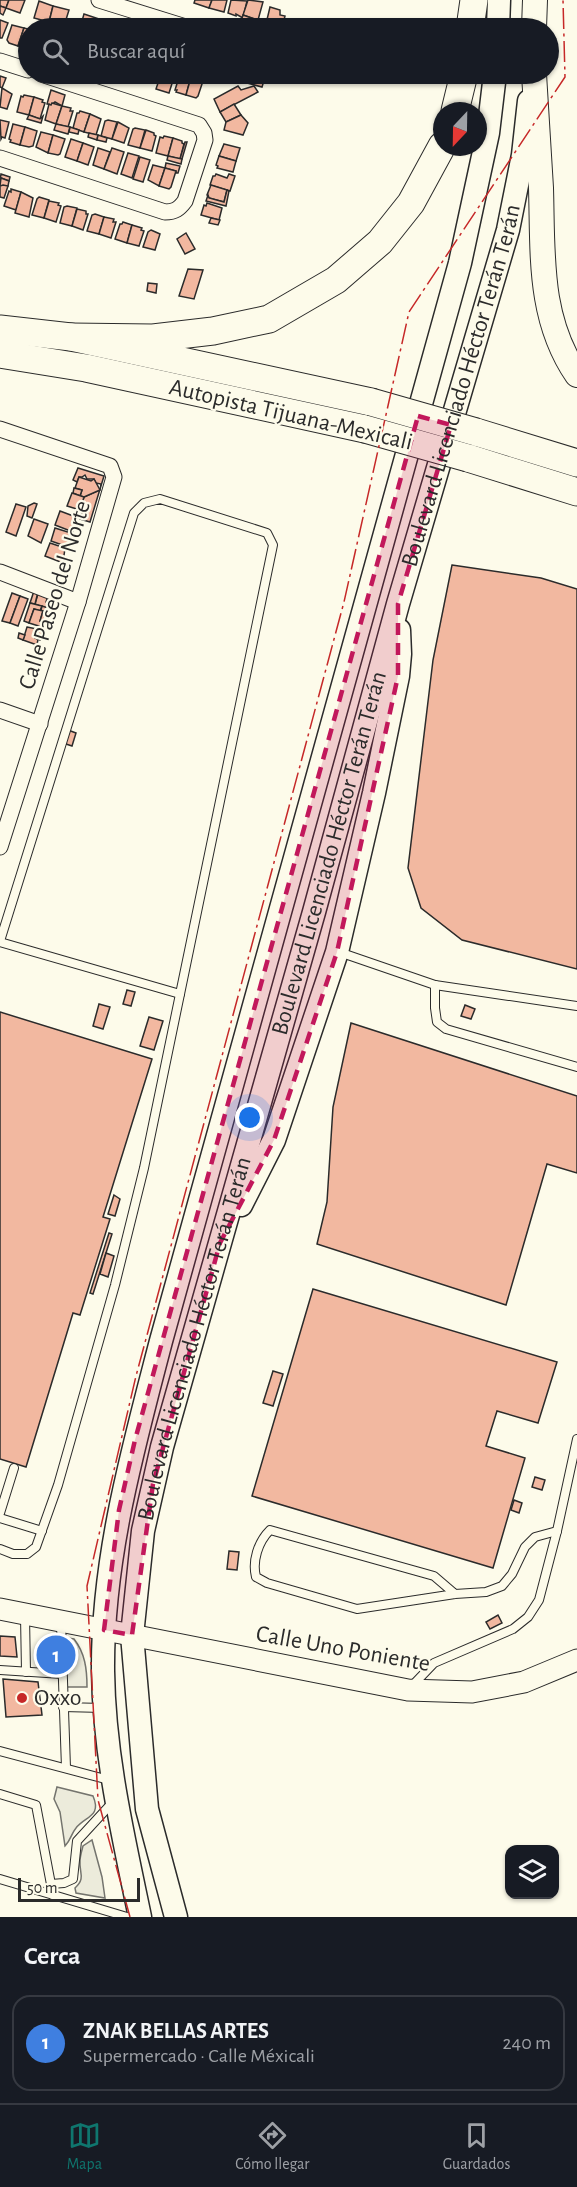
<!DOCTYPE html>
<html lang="es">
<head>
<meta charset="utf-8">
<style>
  body { margin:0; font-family:"Alegreya Sans",sans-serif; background:#242831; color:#f1f3f6 }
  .controls { position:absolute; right:18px; bottom:18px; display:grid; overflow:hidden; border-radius:12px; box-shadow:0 2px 4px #0004 }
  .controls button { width:54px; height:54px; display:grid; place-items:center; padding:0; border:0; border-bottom:2px solid #363941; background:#171b24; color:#f1f3f6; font:30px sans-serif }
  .compass { position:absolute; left:433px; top:102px; width:54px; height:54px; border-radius:50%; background:#171b24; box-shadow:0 2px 4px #0004; rotate:202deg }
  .scale { position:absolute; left:18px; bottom:15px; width:122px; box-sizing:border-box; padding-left:6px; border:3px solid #2b2b2b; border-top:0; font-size:16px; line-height:21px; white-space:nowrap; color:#2b2b2b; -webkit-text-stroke:4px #fdfbea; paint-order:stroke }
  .you { position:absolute; left:250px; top:1118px; width:21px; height:21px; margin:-15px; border:4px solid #fff; border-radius:50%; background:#1a73e8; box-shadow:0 0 0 9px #1a73e833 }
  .badge { display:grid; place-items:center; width:39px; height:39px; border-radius:50%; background:#0f766e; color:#fff; font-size:20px; font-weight:700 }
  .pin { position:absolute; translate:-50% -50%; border:3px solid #fff; box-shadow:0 2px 6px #0006 }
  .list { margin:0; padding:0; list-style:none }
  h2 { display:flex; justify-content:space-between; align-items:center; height:78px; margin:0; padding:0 24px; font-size:26px }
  h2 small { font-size:20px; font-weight:400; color:#9ea1a6 }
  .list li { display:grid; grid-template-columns:39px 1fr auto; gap:18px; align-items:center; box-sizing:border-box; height:96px; margin:0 12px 12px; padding:0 12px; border:2px solid #363941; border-radius:18px }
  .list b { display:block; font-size:22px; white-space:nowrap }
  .list p { margin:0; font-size:20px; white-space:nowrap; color:#9ea1a6 }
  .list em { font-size:20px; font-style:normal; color:#9ea1a6 }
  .icon { flex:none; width:33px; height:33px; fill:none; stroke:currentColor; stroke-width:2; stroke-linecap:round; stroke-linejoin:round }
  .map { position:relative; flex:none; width:577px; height:1917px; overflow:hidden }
  .search { position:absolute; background:#171b24; box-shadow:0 2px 4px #0004; left:18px; right:18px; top:18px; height:66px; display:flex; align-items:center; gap:15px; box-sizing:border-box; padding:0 21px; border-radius:33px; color:#9ea1a6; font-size:22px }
  .sheet { height:186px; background:#171b24 }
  nav { display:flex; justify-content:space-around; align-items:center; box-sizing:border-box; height:84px; border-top:2px solid #363941; background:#171b24; font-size:16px; color:#9ea1a6 }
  nav a { display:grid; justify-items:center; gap:3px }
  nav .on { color:#0f766e }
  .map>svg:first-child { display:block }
</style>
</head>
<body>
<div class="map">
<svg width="577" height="1917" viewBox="0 0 577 1917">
  <rect width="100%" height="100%" fill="#fdfbea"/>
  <g fill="#ecebdb" stroke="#74746e" stroke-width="1.5">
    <path d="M67,1638L74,1639C85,1653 87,1669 87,1687H66V1663L72,1660L71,1649H66Z"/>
    <path d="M57,1787L93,1796C102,1817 85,1816 76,1828C71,1834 71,1840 65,1846L60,1812L54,1799Z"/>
    <path d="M92,1840L102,1877L105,1898L76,1893L75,1888C86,1878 79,1873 80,1861C80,1856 82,1850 83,1846Z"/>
  </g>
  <g fill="#f2b8a0" stroke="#2b2b2b" stroke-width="1.5">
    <path d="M0,0H9L6,8L0,6Z"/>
    <path d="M9,0H25L20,13L6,8Z"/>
    <path d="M195,0H212L209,8L194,3Z"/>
    <path d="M212,0H227L224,12L209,8Z"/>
    <path d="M231,0L247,1L243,18L236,14V16L228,13Z"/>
    <path d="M248,0L263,2L258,20L243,15Z"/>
    <path d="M39,1L53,6L49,22L34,18Z"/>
    <path d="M0,6L6,8L3,15L0,13Z"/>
    <path d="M53,6L69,10L64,26L49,22Z"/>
    <path d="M270,7L280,10V15L285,16L282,28H265Z"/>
    <path d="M84,14L99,19L96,28H80Z"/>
    <path d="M243,15L254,19L252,28H239Z"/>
    <path d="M99,19L114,23L112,28H96Z"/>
    <path d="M0,20L8,23L2,38H0Z"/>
    <path d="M12,25L24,28L18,46L9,43L7,40Z"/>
    <path d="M24,28L28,29V48L18,46Z"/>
    <path d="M131,74H145L143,80L140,79V81L130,79Z"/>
    <path d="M161,74H175L169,93L156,89Z"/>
    <path d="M180,74L191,77L186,95L176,92L177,90H175Z"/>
    <path d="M202,74H220L218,78Z"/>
    <path d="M249,74H266L262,87L247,83Z"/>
    <path d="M0,76L6,78L2,88L0,87Z"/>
    <path d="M191,77L203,81L198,96L196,98L186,95Z"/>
    <path d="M238,86L241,90L254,86L258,92L220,112L214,99Z"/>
    <path d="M2,88L12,94L7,109L0,107Z"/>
    <path d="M51,90L65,95L62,106L55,102L51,105L47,104Z"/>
    <path d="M24,95L34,97L29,115L17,112L21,96L23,97Z"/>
    <path d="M34,97L43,100L42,102L45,103L40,119L29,115Z"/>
    <path d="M52,103L62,106L56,124L45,120L49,104L51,105Z"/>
    <path d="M234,104L241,115L226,122L220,112Z"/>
    <path d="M62,106L71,108L70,111H73L68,127L56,124Z"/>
    <path d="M80,111L90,114L84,132L73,128L77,113H79Z"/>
    <path d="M90,114L101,119L96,135L84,132Z"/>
    <path d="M29,115L40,119L43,116L41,123L27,119Z"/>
    <path d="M241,115L248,123L243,135L224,130L226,122Z"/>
    <path d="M0,120L9,122L5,138L2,137L1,139Z"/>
    <path d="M108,120L117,122L112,139L101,136L105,121Z"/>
    <path d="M118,122L129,128L124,143L112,139Z"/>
    <path d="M13,124L25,127L20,145L10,142L11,140L9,139Z"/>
    <path d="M56,124L70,127L68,134L54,130Z"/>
    <path d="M25,127L37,131L33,146L29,147L20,145Z"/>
    <path d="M70,127L79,130L78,134L69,132Z"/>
    <path d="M135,128L145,130L140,148L128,145L133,129Z"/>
    <path d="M146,130L154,133V135L156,136L152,151L140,148Z"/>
    <path d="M41,132L53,135L48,153L36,147Z"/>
    <path d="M89,133L98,135L97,140L88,137Z"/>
    <path d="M53,135L65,139L60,154L58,155L48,153Z"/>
    <path d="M98,135L107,138L106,142L97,140Z"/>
    <path d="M164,136L173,138L168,156L156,153L160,137L163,138Z"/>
    <path d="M173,138L182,141V143L184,144L180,159L168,156Z"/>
    <path d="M71,139L83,143L77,161L65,157Z"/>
    <path d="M185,142H187L182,159H180Z"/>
    <path d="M83,143L94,147L88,165L77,161Z"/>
    <path d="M224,144L240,148L236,161L219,156Z"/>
    <path d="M98,148L110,152L104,169L93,165Z"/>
    <path d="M112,148L124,152L117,174L104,169Z"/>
    <path d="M128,153L139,156L132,178L121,174Z"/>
    <path d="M168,156L182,159L181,164L167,160Z"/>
    <path d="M219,156L236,161L233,172L217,168L218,166L216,165Z"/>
    <path d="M140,157L150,160L143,182L133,179Z"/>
    <path d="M166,163L180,166L178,173H176V171L165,168Z"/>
    <path d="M153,165L165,168L159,186L148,180Z"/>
    <path d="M165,168L176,171L171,187L169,189L159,186Z"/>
    <path d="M1,174L10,177L9,181L1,178L0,180Z"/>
    <path d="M216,174L227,178L229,174L235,176L230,191L210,185L213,176H215Z"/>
    <path d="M1,178L9,181L8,186H0Z"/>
    <path d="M3,185L8,186L4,198L0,197V186Z"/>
    <path d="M211,185L227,190L224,202L209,198L207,195Z"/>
    <path d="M11,189L21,192L16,210L4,206L9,191L11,192Z"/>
    <path d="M227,190L229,191L226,206L206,201L208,195L209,198L224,202Z"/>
    <path d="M21,192L33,198L29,217L15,213Z"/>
    <path d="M39,197L49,200L44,218L32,215L37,199Z"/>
    <path d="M49,201L59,203L58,205L61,206L56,222L44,218Z"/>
    <path d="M207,203L222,208L219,220L201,215L204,205L206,206Z"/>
    <path d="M67,206L77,208L72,226L60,223L64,207Z"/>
    <path d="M77,209L86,211V214H88L83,230L72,226Z"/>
    <path d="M95,214L104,217L99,234L87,231L92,215Z"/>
    <path d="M104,217L114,219L113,222H116L111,238L99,234Z"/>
    <path d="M211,218L220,220L218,225L209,223Z"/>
    <path d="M123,222L132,225L127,243L115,239L120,224H122Z"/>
    <path d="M132,225L142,228L141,230L144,231L139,246L127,243Z"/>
    <path d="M151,230L160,234L155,250L143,247L148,232Z"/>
    <path d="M186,233L195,249L185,254L177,239Z"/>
    <path d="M188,269L203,270L194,299L179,296Z"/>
    <path d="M148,283L157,284L156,293L147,291Z"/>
    <path d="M78,468L104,476L90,522L80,519L82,514L80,510L84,497L100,490L101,484L96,483L94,479H87L85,475L82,477H79L77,482L73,480Z"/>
    <path d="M79,477L91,481L94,479L100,490L84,497L80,496L82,490L75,488Z"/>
    <path d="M74,488L82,490L80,496L73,493Z"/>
    <path d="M72,493L84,497L80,510L67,506Z"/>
    <path d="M34,503L37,504L32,518L27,516L28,506Z"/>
    <path d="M16,504L26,507L16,536L6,532Z"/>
    <path d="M60,511L76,517L73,532L55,525Z"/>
    <path d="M34,519L48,524L41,543L28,536Z"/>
    <path d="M55,528L71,533L68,547L51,541Z"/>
    <path d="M50,543L65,548L63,563L45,556Z"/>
    <path d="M452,565L541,578L577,589V969L462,940L421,908L408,868L433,660Z"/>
    <path d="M39,590L49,593L46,602L50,603L48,609L35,604Z"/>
    <path d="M34,591L38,592L35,604L30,603Z"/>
    <path d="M12,593L20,596L10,623L2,621Z"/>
    <path d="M20,596L28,599L18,626L10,623Z"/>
    <path d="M30,603L42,606L40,611L34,609L29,623L24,621Z"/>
    <path d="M42,606L54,610L52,617L41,610Z"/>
    <path d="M34,609L43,611L40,621H44L42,627L29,623Z"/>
    <path d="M43,611L48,613L45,623L40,621Z"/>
    <path d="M27,627L37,629L35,638L38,639L37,645L23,640Z"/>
    <path d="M37,629L43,630L40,640L35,638Z"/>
    <path d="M19,633L25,635L23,640L18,638Z"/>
    <path d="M68,730L76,733L72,746L63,743Z"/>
    <path d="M127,990L135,992L131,1006L123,1004Z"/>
    <path d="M99,1004L110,1007L103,1029L93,1026Z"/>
    <path d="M465,1005L475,1009L471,1019L461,1016Z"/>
    <path d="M0,1012L152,1059L103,1217L110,1219L80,1315L73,1313L26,1467L0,1459Z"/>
    <path d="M149,1017L163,1021L154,1050L140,1046Z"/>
    <path d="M351,1023L577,1096V1173L547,1164L506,1305L317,1244L327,1202L333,1107Z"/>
    <path d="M114,1195L120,1199L115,1216L108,1214Z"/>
    <path d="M109,1233L112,1234L93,1294L90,1293Z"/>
    <path d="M106,1253L114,1256L108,1277L100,1274Z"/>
    <path d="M313,1289L557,1362L538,1423L497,1411L486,1446L525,1458L493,1568L252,1496Z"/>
    <path d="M273,1371L283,1374L273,1406L263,1403Z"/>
    <path d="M535,1477L545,1480L542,1490L532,1487Z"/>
    <path d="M514,1500L522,1503L519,1513L511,1510Z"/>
    <path d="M229,1551L239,1552L237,1570L227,1569Z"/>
    <path d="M498,1615L502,1623L490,1629L486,1622Z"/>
    <path d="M0,1636L15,1637L17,1657L0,1656Z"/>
    <path d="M41,1643L51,1644L50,1660H41Z"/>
    <path d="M52,1644H55V1649H60V1660H52Z"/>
    <path d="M3,1679L38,1682L42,1715L6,1717Z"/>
  </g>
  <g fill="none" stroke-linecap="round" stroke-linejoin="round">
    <g stroke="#2b2b2b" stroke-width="10">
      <g id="service">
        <path d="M0,941L134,513L144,503L160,499L267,533L273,545L144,1168L115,1285L58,1485L36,1547L27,1554H13L0,1549"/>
        <path d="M0,942L180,994"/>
        <path d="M339,952L435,985L577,1006"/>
        <path d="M435,985V1008L437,1022L446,1029L577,1067"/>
        <path d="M0,1513L14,1468"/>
        <path d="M0,1518L42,1531"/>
        <path d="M455,1594L434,1576L270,1530C258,1542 252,1561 256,1577L267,1583L357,1609L455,1594L486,1592L502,1586L512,1574L525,1547L535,1537L557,1531"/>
        <path d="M25,1616L26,1672"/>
        <path d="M61,1623L66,1768"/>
        <path d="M0,1670L62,1674"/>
        <path d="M411,1687L434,1663L513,1629L528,1617L539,1600L557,1531L577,1439"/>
        <path d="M63,1707L103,1708"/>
        <path d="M0,1751L109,1780"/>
        <path d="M0,1794L36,1805L53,1895"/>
        <path d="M0,1879L127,1917"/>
        <path d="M51,1884L64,1883L73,1879L77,1841L112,1803"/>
      </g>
    </g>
    <g stroke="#2b2b2b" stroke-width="17">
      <g id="minor">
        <path d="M99,0L189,28"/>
        <path d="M0,61L28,70"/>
        <path d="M0,158L165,212C175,212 179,209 185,201L205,140L204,133L199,125L41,74"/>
        <path d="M0,429L110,466L114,477L78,602L0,847"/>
        <path d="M0,572L78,602"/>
        <path d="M0,710L40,724"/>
      </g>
    </g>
    <g stroke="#2b2b2b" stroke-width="23">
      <path id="secondary" d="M0,1609L408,1690L472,1692L524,1682L577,1660"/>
    </g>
    <g stroke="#2b2b2b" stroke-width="25">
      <g id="primary">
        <path d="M498,28L499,0"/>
        <path d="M241,1205L274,1140L337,952L374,793L398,676L400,654L399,630"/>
        <path d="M140,1917C123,1835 104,1755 103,1671C102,1558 133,1449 161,1341L460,263L488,133L495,74"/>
        <path id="s1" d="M176,1917L147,1809L132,1635L143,1531L162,1447L314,912L398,604L508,230L523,155L529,101"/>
      </g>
    </g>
    <g stroke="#2b2b2b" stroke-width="26">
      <g id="trunk">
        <path d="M534,28L535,0"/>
        <path d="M534,74C536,112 539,150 541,188C543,254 538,318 577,375"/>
      </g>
    </g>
    <g stroke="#2b2b2b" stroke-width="29">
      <g id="motorway">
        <path d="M470,28L474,0"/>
        <path d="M455,111L464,74"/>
        <path d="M0,329L71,337L371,402"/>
        <path d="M71,337L153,338L213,331L269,319L336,280L380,242L411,203L442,146"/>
        <path d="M0,354L86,368L365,429"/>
        <path d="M476,432L577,463"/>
        <path d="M468,458L577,492"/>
      </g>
    </g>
    <use href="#service" stroke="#fdfbea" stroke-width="8"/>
    <use href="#minor" stroke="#fdfbea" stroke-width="15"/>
    <use href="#secondary" stroke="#fdfbea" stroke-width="21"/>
    <use href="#primary" stroke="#fdfbea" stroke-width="22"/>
    <use href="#trunk" stroke="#fdfbea" stroke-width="24"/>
    <use href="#motorway" stroke="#fdfbea" stroke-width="27"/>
    <g stroke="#2b2b2b" stroke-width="29" stroke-linecap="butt">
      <g id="motorway-bridge">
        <path d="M371,402L476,432"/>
        <path d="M365,429L468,458"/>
      </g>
    </g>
    <use href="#motorway-bridge" stroke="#fdfbea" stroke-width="27"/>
    <path stroke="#c62828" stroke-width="1.5" stroke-dasharray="21 4.5 3 4.5" stroke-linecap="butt" d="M130,1917L98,1800L87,1586L136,1376L344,602L409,312L565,77L563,0"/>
  </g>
  <path fill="#c2185b" fill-opacity="0.2" stroke="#c2185b" stroke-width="4.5" stroke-dasharray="12 8" stroke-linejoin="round" d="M418,416L451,425L398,604V676L337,952L274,1140L220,1243L153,1484L132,1635L104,1630L119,1510L135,1440Z"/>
  <circle fill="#c62828" stroke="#fdfbea" stroke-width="2" cx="22" cy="1698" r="6"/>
  <g text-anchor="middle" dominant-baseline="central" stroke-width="4.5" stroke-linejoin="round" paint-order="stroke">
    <g font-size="24" fill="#2b2b2b" stroke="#fdfbea">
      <text stroke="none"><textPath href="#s1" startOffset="1580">Boulevard Licenciado Héctor Terán Terán</textPath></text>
      <text transform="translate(291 415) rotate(13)">Autopista Tijuana-Mexicali</text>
      <text transform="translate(55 595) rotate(-73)">Calle Paseo del Norte</text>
      <text stroke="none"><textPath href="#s1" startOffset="1094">Boulevard Licenciado Héctor Terán Terán</textPath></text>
      <text stroke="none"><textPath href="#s1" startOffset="590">Boulevard Licenciado Héctor Terán Terán</textPath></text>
      <text transform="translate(343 1649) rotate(10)">Calle Uno Poniente</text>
    </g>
    <g font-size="24" fill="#2b2b2b" stroke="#fdfbea" text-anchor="start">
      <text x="34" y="1698">Oxxo</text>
    </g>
  </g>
</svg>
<div class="controls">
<button><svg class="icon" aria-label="layers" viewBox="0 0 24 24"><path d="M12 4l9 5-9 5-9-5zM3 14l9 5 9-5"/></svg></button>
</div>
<svg class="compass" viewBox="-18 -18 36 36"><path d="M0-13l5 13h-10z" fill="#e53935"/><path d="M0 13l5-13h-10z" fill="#9ea1a6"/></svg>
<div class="scale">50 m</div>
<div class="you"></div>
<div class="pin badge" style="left:56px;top:1655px;background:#3f7fe0">1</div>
<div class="search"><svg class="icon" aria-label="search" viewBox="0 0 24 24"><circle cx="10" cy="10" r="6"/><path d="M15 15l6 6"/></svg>Buscar aquí</div>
</div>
<section class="sheet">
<h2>Cerca<small></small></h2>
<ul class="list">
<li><span class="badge" style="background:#3f7fe0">1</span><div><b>ZNAK BELLAS ARTES</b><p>Supermercado · Calle Méxicali</p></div><em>240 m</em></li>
</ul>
</section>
<nav>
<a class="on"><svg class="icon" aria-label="map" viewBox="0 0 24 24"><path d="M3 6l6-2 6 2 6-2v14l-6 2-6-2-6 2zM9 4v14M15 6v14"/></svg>Mapa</a>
<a><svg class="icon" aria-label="directions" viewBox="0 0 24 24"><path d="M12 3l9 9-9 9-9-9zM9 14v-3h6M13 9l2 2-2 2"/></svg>Cómo llegar</a>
<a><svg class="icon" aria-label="saved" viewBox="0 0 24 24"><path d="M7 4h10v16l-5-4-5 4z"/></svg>Guardados</a>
</nav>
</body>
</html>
